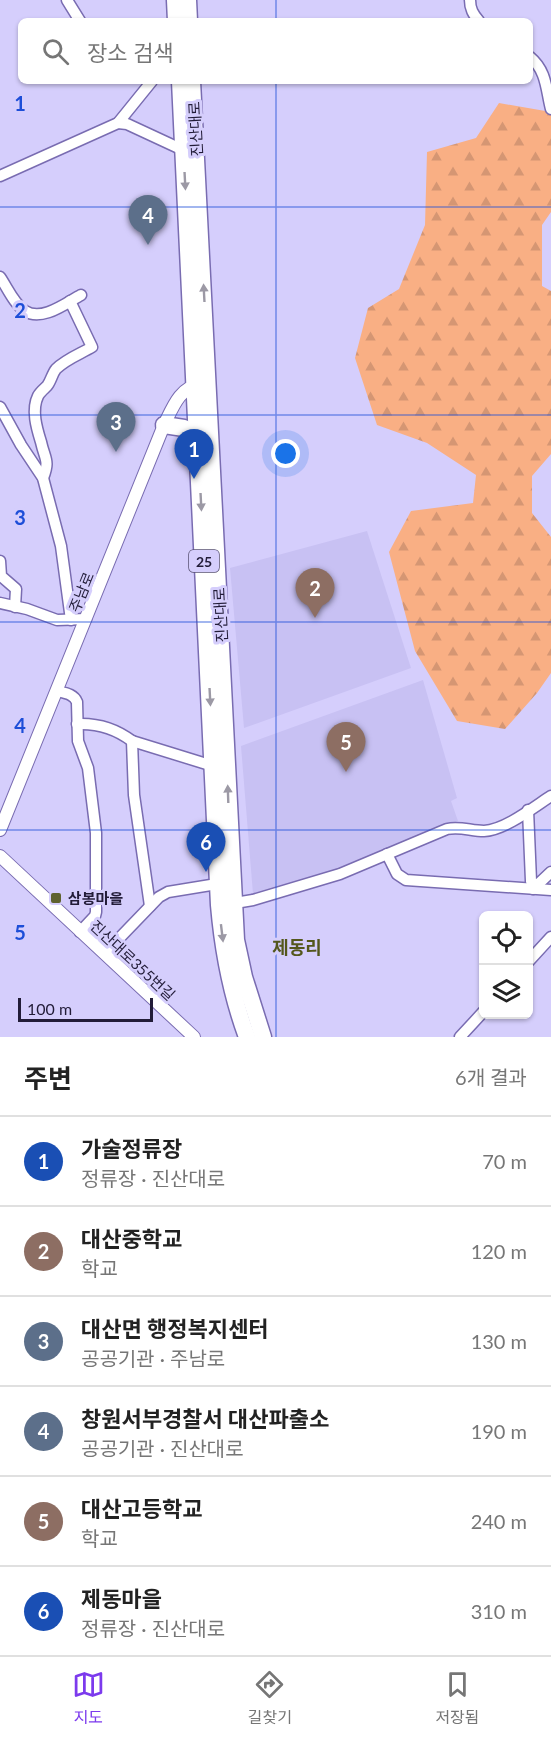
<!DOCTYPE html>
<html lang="ko">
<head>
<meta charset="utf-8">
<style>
  body { margin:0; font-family:Lato,"Noto Sans KR",sans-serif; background:#f6f6f6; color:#222 }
  .controls { position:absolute; right:18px; bottom:18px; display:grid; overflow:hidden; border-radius:9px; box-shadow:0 2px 4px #0004 }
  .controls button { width:54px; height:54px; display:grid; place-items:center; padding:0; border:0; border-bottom:2px solid #e0e0e0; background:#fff; color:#222; font:30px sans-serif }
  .scale { position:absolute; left:18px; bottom:15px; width:135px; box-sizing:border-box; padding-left:6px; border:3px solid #221c38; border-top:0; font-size:16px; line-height:21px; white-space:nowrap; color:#221c38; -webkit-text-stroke:4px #d5cefc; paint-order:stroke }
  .you { position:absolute; left:286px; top:454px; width:21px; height:21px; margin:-15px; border:4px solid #fff; border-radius:50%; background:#1a73e8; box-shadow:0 0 0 9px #1a73e833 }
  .badge { display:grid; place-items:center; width:39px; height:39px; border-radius:50%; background:#7c3aed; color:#fff; font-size:20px; font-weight:700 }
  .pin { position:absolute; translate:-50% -50px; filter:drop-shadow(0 2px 3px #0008) }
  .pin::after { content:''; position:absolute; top:32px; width:21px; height:18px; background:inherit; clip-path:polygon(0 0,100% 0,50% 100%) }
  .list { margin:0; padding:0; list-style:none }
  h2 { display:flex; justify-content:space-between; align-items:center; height:78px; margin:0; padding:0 24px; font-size:26px }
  h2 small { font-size:20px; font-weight:400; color:#767676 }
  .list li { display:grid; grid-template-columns:39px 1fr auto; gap:18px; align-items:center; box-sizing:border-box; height:90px; padding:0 24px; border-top:2px solid #e0e0e0 }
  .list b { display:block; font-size:22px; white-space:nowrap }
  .list p { margin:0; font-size:20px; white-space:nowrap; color:#767676 }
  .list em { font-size:20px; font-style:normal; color:#767676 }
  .icon { flex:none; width:33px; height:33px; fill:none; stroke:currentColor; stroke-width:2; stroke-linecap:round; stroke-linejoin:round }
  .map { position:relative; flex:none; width:551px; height:1037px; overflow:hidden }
  .search { position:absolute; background:#fff; box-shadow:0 2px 4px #0004; left:18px; right:18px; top:18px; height:66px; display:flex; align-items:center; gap:15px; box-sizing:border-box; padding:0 21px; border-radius:9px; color:#767676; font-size:22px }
  .sheet { height:618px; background:#fff }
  nav { display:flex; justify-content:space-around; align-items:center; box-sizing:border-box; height:84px; border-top:2px solid #e0e0e0; background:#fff; font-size:16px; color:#767676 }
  nav a { display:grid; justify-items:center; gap:3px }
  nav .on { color:#7c3aed }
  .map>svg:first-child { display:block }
</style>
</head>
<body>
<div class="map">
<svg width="551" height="1037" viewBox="0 0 551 1037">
  <defs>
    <pattern id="forest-firs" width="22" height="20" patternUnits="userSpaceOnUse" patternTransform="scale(1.5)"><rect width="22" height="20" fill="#f9af84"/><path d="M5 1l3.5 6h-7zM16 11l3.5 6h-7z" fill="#d59673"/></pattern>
  </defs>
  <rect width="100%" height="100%" fill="#d5cefc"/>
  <g fill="#c8c1f3">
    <path d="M367,531L411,668L244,728L230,568Z"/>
    <path d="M423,680L457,798L451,801L458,821L338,872L253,894L241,746Z"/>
  </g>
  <path fill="url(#forest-firs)" d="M499,103L551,112V212L542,225V286L551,291V454L532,476V513L551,537V673L537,693L505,729L457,721L415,651L389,552L411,511L473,503L476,475L427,443L377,425L355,358L368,308L399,289L425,225L427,152L476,138Z"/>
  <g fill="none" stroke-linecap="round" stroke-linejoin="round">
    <g stroke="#796cb1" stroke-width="13">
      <g id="minor">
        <path d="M67,0L80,21"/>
        <path d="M470,0C470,9 473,14 479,21"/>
        <path d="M530,57C547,71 546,90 551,109"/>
        <path d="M118,123L127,124L183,150"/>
        <path d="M0,176L118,123L152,81"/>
        <path d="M0,277C7,287 14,304 25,311C42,322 66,303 81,295"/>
        <path d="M0,407L21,445L43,478L61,546L71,620"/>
        <path d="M43,478C50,460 45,460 41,442C37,429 31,410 38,396C40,392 44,389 47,386C51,381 52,374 56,369C66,359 80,354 92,347L70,301"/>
        <path d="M0,561L1,576L16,589L15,607"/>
        <path d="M0,603L27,609L57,620L86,619"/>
        <path d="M57,691C65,693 74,694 77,702L78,741L88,768L96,833V912L95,916L80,932"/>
        <path d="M77,724C98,723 115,728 132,741L134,795L150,906"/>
        <path d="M132,741L213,766"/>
        <path d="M528,810L531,881L533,889L551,872"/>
        <path d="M387,854L397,874L406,880L551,890"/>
        <path d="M229,904L253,900L340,874L447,829C460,826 471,831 484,831C505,830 534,807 551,796"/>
        <path d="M105,953L159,897L168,892L223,883"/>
        <path d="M528,962L551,937"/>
        <path d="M460,1037L484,1011"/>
      </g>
    </g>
    <g stroke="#796cb1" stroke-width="14">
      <g id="tertiary">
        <path d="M0,830L164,425C172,409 180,386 200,385"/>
        <path d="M0,856L194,1037"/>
      </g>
    </g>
    <g stroke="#796cb1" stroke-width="19">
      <g id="primary">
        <path d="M175,0L176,21"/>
        <path d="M188,0L189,21"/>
        <path d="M180,81L219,905C223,951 231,994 247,1037"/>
        <path d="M192,81L236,940L244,977L263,1037"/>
        <path d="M164,425L184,428L197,440"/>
      </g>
    </g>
    <use href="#minor" stroke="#fff" stroke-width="10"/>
    <use href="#tertiary" stroke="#fff" stroke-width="12"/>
    <use href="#primary" stroke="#fff" stroke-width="16"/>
  </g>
  <defs><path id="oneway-solid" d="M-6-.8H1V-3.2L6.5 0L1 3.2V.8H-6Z" transform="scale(1.5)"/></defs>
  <g fill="#9c99a5">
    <use href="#oneway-solid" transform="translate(185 181) rotate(87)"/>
    <use href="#oneway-solid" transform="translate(204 293) rotate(-93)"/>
    <use href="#oneway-solid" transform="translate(201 502) rotate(87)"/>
    <use href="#oneway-solid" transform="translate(210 697) rotate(87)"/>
    <use href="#oneway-solid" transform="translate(228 794) rotate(-92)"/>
    <use href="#oneway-solid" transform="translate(222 933) rotate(83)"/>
  </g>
  <path fill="none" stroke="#1d4ed8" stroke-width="1.5" stroke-opacity="0.55" d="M276,0V21M276,81V1037M0,207H551M0,415H551M0,622H551M0,830H551"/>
  <rect fill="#5f622f" stroke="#d5cefc" stroke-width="2" x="50" y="892" width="12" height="12" rx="3"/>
  <g text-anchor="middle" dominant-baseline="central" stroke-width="6" stroke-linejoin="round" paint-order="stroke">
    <rect fill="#d5cefc" stroke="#585173" stroke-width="1.5" x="189" y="550" width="30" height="22" rx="4.5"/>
    <g font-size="14" font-weight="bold" fill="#221c38">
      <text x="204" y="561">25</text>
    </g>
    <g font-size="15" fill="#221c38" stroke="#d5cefc">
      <text transform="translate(195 129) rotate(-93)">진산대로</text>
      <text transform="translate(81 592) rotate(-68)">주남로</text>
      <text transform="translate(220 615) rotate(-93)">진산대로</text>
      <text transform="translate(133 960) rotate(43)">진산대로355번길</text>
    </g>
    <g font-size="15" font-weight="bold" fill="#221c38" stroke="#d5cefc" text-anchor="start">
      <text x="68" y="898">삼봉마을</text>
    </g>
    <g font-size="18" font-weight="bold" fill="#54571c" stroke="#d5cefc">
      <text x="297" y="947">제동리</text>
    </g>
  </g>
  <g font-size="20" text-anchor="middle" font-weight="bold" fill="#1d4ed8" stroke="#d5cefc" stroke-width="6" stroke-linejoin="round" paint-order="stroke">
    <text x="20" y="111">1</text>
    <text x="20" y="318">2</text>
    <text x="20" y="525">3</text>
    <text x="20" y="733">4</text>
    <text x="20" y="940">5</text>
  </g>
</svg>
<div class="controls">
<button><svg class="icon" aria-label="locate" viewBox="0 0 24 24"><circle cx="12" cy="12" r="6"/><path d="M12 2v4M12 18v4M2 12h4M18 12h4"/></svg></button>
<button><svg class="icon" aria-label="layers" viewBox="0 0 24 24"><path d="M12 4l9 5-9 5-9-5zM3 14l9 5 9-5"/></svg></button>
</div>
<div class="scale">100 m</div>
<div class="you"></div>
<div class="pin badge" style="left:194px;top:479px;background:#1a4fb4">1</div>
<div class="pin badge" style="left:315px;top:618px;background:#8d6e63">2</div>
<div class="pin badge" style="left:116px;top:452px;background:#5c6f8a">3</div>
<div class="pin badge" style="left:148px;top:245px;background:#5c6f8a">4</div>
<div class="pin badge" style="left:346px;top:772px;background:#8d6e63">5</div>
<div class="pin badge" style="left:206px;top:872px;background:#1a4fb4">6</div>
<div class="search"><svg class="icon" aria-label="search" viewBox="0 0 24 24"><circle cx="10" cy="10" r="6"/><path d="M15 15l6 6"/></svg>장소 검색</div>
</div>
<section class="sheet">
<h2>주변<small>6개 결과</small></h2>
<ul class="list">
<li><span class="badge" style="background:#1a4fb4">1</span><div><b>가술정류장</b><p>정류장 · 진산대로</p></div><em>70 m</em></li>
<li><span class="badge" style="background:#8d6e63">2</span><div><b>대산중학교</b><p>학교</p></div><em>120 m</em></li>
<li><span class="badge" style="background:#5c6f8a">3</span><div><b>대산면 행정복지센터</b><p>공공기관 · 주남로</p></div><em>130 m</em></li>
<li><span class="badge" style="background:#5c6f8a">4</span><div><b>창원서부경찰서 대산파출소</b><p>공공기관 · 진산대로</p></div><em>190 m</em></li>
<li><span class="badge" style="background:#8d6e63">5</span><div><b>대산고등학교</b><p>학교</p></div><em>240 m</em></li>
<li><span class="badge" style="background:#1a4fb4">6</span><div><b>제동마을</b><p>정류장 · 진산대로</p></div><em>310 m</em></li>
</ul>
</section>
<nav>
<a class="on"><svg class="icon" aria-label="map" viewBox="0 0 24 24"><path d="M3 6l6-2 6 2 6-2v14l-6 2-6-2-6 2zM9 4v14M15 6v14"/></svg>지도</a>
<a><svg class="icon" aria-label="directions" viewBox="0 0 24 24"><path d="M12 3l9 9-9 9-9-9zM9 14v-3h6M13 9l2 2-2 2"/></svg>길찾기</a>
<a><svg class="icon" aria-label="saved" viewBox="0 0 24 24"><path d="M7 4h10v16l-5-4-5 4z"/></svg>저장됨</a>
</nav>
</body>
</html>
